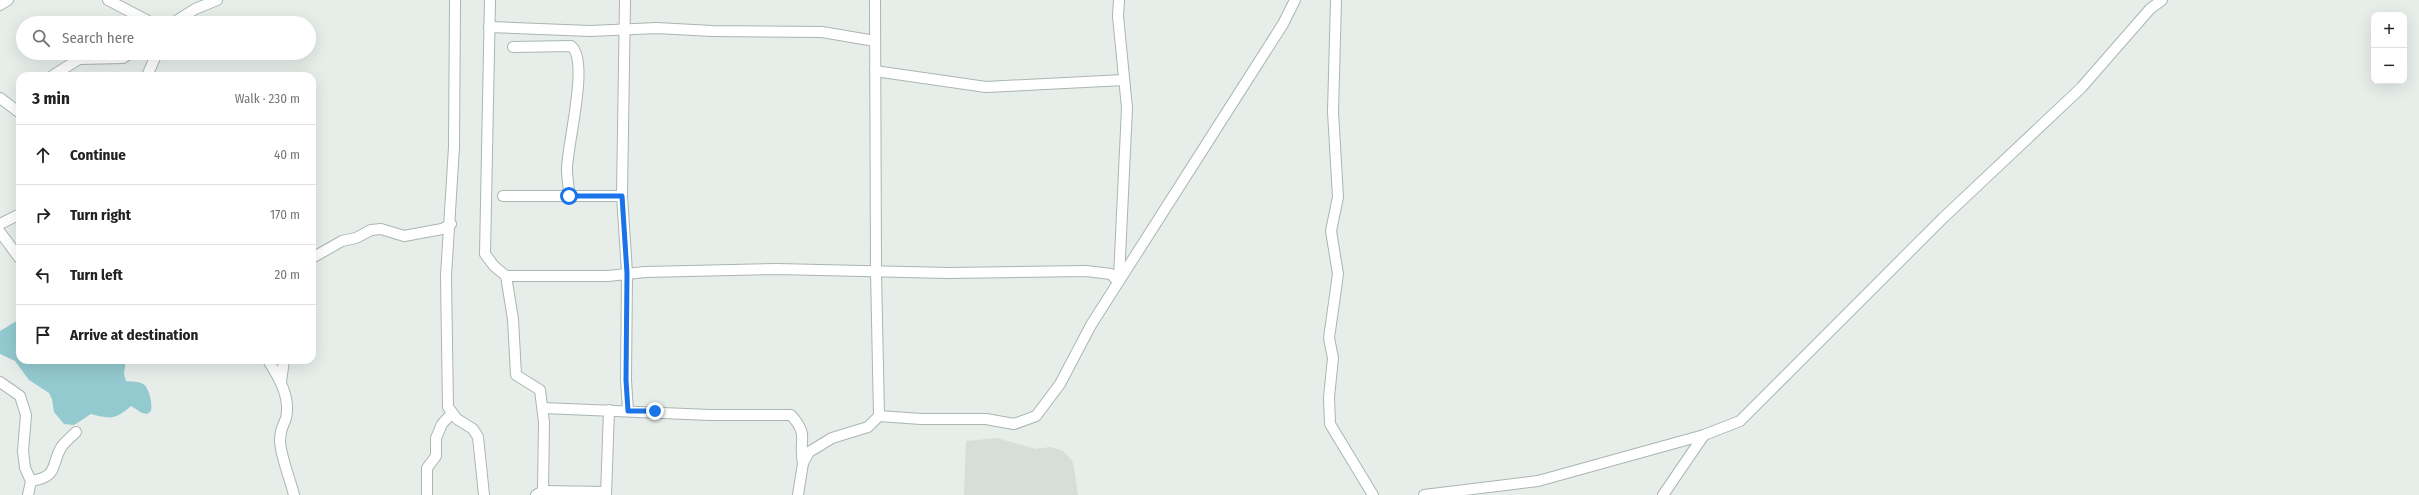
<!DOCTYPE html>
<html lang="en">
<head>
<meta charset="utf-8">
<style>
  body { margin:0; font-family:"Fira Sans Condensed",sans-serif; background:#f2f2f2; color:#222 }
  .controls { position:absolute; right:12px; top:12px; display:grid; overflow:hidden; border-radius:8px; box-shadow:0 4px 16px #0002 }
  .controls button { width:36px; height:36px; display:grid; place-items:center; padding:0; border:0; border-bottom:1px solid #e0e0e0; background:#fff; color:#222; font:20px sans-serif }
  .stop { position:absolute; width:12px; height:12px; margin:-9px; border:3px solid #1a73e8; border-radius:50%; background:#fff }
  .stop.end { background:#1a73e8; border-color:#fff; box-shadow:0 1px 4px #0008 }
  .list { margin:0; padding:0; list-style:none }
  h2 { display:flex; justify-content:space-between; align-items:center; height:52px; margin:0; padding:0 16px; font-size:17px }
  h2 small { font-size:13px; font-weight:400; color:#767676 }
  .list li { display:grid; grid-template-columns:26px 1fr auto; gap:12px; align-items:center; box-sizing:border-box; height:60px; padding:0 16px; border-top:1px solid #e0e0e0 }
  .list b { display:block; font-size:15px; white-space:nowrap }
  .list em { font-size:13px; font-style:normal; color:#767676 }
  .icon { flex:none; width:22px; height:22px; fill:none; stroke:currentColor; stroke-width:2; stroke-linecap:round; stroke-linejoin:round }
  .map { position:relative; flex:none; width:2419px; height:495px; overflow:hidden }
  .search { position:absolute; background:#fff; box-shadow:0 4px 16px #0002; left:16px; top:16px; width:300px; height:44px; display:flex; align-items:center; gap:10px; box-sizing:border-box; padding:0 14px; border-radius:22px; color:#767676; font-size:15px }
  .panel { position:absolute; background:#fff; box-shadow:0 4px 16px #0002; left:16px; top:72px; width:300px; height:292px; border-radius:12px }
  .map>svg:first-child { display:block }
</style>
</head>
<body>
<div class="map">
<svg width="2419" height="495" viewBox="0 0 2419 495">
  <rect width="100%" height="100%" fill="#e7eeea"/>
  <path fill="#d5ded9" d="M997,438L1036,449L1050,447L1063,451L1073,462L1078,495H964L966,441Z"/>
  <path fill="#93cacf" d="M20,319V360H126L124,374L126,381C131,382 139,381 143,384C149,387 153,405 151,411L147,414L142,413L131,406C115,420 111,419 91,414L74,425L64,424L54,412L52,399L49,393L29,380L15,361L0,354V331Z"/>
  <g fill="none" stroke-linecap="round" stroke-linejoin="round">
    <g stroke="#a9b6b1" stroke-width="12">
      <g id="minor">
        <path d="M108,0L152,23"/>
        <path d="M455,0L454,147L446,276L448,407L457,419L473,429L478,437L484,495"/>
        <path d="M490,0L485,254L494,266L506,276L513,319L516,375L540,390L544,422L543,491"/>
        <path d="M625,0L622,196L627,273L626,380L628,411"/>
        <path d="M1119,0L1118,16L1127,108L1119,278"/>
        <path d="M1336,0L1333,112L1338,197L1331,231L1338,274L1329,338L1333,358L1329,397L1330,424L1373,495"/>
        <path d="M0,5L8,0"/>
        <path d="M173,23L195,9L217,0"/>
        <path d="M489,27L590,31L657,28L712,31L822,32L875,41"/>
        <path d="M513,47L571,46C590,60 567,145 567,169C567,178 569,187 569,196"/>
        <path d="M875,71L986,87L1124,80"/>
        <path d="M52,76L79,59L123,58L130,53"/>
        <path d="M147,76L157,53"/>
        <path d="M0,98L20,113"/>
        <path d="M503,196H622"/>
        <path d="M0,224L20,214"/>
        <path d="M0,232L20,259"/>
        <path d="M312,258L342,241L356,238L371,230L381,229L404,236L442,229L451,224"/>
        <path d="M506,276H608L645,272L777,269L949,273L1086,271L1111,274L1118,282"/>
        <path d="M268,360C278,376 291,397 286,418C283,427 280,428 280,441C281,458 290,478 294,495"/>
        <path d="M0,382L20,396L26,415L23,451L25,468L31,481L28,495"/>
        <path d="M281,382L284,360"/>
        <path d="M543,408L710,415H791C810,436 798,440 803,463"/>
        <path d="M879,416L921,419H986L1014,424L1036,416L1060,384L1091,325L1283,24L1295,0"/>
        <path d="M31,481C60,476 50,465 62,446C66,441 72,436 76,432"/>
        <path d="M427,495V468L436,456V438L442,424L452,413"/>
        <path d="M536,495L543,491L606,492"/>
        <path d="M606,495L609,410"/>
        <path d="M798,495L803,463L809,452L832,438L868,427L879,416L876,272L875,0"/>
        <path d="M1424,495L1538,481L1704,435L1740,421L1943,218L2081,88L2150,9L2162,0"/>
        <path d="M1663,495L1704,435"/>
      </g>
    </g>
    <use href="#minor" stroke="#fff" stroke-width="10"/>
  </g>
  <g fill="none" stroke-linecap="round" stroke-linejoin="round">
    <path stroke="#1a73e8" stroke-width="5" d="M569,196H622L627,273L626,380L628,411H655"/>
  </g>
</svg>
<div class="controls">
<button>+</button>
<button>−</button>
</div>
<div class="stop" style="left:569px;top:196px"></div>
<div class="stop end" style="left:655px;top:411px"></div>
<div class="search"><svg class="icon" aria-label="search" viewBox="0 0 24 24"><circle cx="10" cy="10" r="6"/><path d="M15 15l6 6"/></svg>Search here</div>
<section class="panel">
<h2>3 min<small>Walk · 230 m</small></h2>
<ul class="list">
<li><svg class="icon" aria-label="ahead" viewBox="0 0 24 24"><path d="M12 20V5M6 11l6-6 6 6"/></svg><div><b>Continue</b></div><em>40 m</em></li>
<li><svg class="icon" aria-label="right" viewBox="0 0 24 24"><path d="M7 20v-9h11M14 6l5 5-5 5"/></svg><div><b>Turn right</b></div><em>170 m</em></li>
<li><svg class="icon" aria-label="left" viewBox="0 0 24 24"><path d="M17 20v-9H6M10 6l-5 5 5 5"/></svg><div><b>Turn left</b></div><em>20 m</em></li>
<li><svg class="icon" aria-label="arrive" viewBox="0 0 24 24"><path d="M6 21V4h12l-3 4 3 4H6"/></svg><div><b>Arrive at destination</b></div></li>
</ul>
</section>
</div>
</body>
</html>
